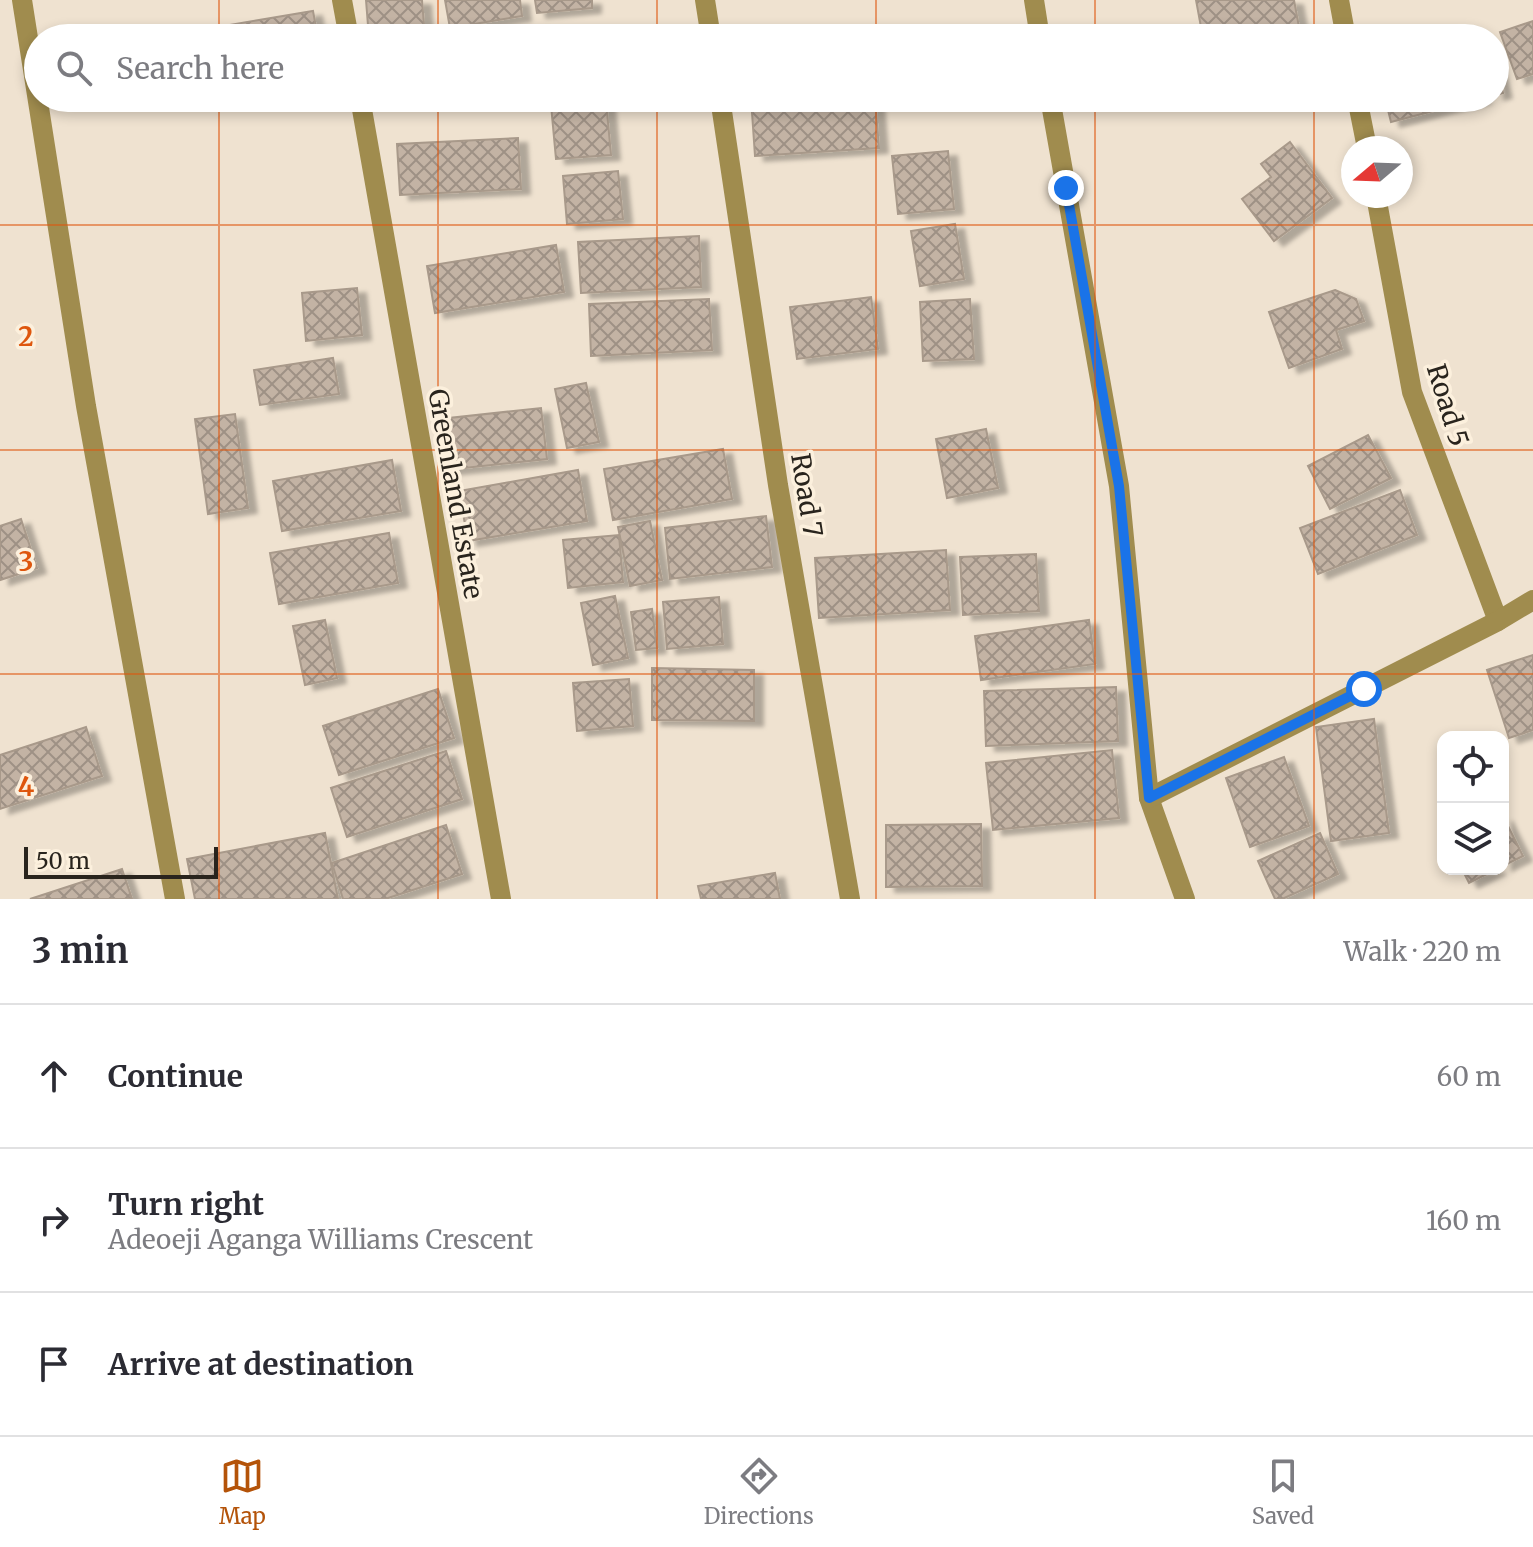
<!DOCTYPE html>
<html lang="en">
<head>
<meta charset="utf-8">
<style>
  body { margin:0; font-family:Merriweather,serif; background:#f7f7f7; color:#2b2b33 }
  .controls { position:absolute; right:24px; bottom:24px; display:grid; overflow:hidden; border-radius:16px; box-shadow:0 4px 12px #0003 }
  .controls button { width:72px; height:72px; display:grid; place-items:center; padding:0; border:0; border-bottom:2px solid #e1e1e2; background:#fff; color:#2b2b33; font:40px sans-serif }
  .compass { position:absolute; left:1341px; top:136px; width:72px; height:72px; border-radius:50%; background:#fff; box-shadow:0 4px 12px #0003; rotate:251deg }
  .scale { position:absolute; left:24px; bottom:20px; width:194px; box-sizing:border-box; padding-left:8px; border:4px solid #29241d; border-top:0; font-size:22px; line-height:28px; white-space:nowrap; color:#29241d; -webkit-text-stroke:6px #fcf0dd; paint-order:stroke }
  .stop { position:absolute; width:24px; height:24px; margin:-18px; border:6px solid #1a73e8; border-radius:50%; background:#fff }
  .stop.end { background:#1a73e8; border-color:#fff; box-shadow:0 2px 8px #0008 }
  .list { margin:0; padding:0; list-style:none }
  h2 { display:flex; justify-content:space-between; align-items:center; height:104px; margin:0; padding:0 32px; font-size:34px }
  h2 small { font-size:26px; font-weight:400; color:#7c7c81 }
  .list li { display:grid; grid-template-columns:52px 1fr auto; gap:24px; align-items:center; box-sizing:border-box; height:144px; padding:0 32px; border-top:2px solid #e1e1e2 }
  .list b { display:block; font-size:30px; white-space:nowrap }
  .list p { margin:0; font-size:26px; white-space:nowrap; color:#7c7c81 }
  .list em { font-size:26px; font-style:normal; color:#7c7c81 }
  .icon { flex:none; width:44px; height:44px; fill:none; stroke:currentColor; stroke-width:2; stroke-linecap:round; stroke-linejoin:round }
  .map { position:relative; flex:none; width:1533px; height:899px; overflow:hidden }
  .search { position:absolute; background:#fff; box-shadow:0 4px 12px #0003; left:24px; right:24px; top:24px; height:88px; display:flex; align-items:center; gap:20px; box-sizing:border-box; padding:0 28px; border-radius:44px; color:#7c7c81; font-size:30px }
  .sheet { height:536px; background:#fff }
  nav { display:flex; justify-content:space-around; align-items:center; box-sizing:border-box; height:112px; border-top:2px solid #e1e1e2; background:#fff; font-size:22px; color:#7c7c81 }
  nav a { display:grid; justify-items:center; gap:4px }
  nav .on { color:#b45309 }
  .map>svg:first-child { display:block }
</style>
</head>
<body>
<div class="map">
<svg width="1533" height="899" viewBox="0 0 1533 899">
  <defs>
    <pattern id="building-cross-hatch" width="8" height="8" patternUnits="userSpaceOnUse" patternTransform="scale(2)"><rect width="8" height="8" fill="#c3b3a4"/><path d="M0 0l8 8M0 8l8-8" fill="none" stroke="#9e9185"/></pattern>
    <filter id="shadow"><feDropShadow dx="9" dy="5" stdDeviation="2" flood-color="#0004"/></filter>
  </defs>
  <rect width="100%" height="100%" fill="#efe2d0"/>
  <g fill="url(#building-cross-hatch)" stroke="#a8998a" stroke-width="2" filter="url(#shadow)">
    <path d="M366,0H422L425,38H369Z"/>
    <path d="M445,0H520L522,16L450,28Z"/>
    <path d="M535,0H592V8L537,13Z"/>
    <path d="M1196,0H1294L1301,38H1203Z"/>
    <path d="M313,11L318,38H195L194,31Z"/>
    <path d="M1533,21V74L1517,79L1500,32Z"/>
    <path d="M805,25L806,38H746L745,31Z"/>
    <path d="M566,30L567,38H511V35Z"/>
    <path d="M1495,63L1503,93L1495,95Z"/>
    <path d="M751,98H875L879,148L755,156Z"/>
    <path d="M1385,98H1483L1391,122Z"/>
    <path d="M606,101L611,155L556,159L551,105Z"/>
    <path d="M518,138L521,189L400,195L397,144Z"/>
    <path d="M1290,142L1332,198L1274,241L1242,199L1271,177L1261,164Z"/>
    <path d="M948,151L954,209L898,214L892,156Z"/>
    <path d="M618,171L623,219L567,224L563,176Z"/>
    <path d="M955,224L964,279L920,286L911,231Z"/>
    <path d="M699,236L701,287L581,293L578,242Z"/>
    <path d="M556,245L564,292L435,313L427,266Z"/>
    <path d="M357,288L362,335L306,341L302,293Z"/>
    <path d="M1335,290L1356,299L1364,321L1336,330L1342,349L1289,368L1269,312Z"/>
    <path d="M871,297L878,349L797,359L790,307Z"/>
    <path d="M709,299L712,350L591,356L589,304Z"/>
    <path d="M970,299L974,359L923,361L920,302Z"/>
    <path d="M333,358L339,394L260,405L254,370Z"/>
    <path d="M586,383L599,442L567,448L555,389Z"/>
    <path d="M541,408L547,459L446,470L440,419Z"/>
    <path d="M235,414L248,508L208,514L195,419Z"/>
    <path d="M986,429L998,488L947,498L936,439Z"/>
    <path d="M1368,435L1391,478L1330,509L1308,466Z"/>
    <path d="M723,449L732,499L613,520L604,469Z"/>
    <path d="M392,460L401,511L282,531L273,481Z"/>
    <path d="M578,470L587,521L468,541L459,491Z"/>
    <path d="M1400,490L1417,535L1318,574L1300,528Z"/>
    <path d="M766,516L772,567L670,579L665,528Z"/>
    <path d="M21,519L37,568L0,580V526Z"/>
    <path d="M650,521L662,580L630,586L618,527Z"/>
    <path d="M389,533L398,583L279,604L270,553Z"/>
    <path d="M619,535L623,582L568,588L563,540Z"/>
    <path d="M946,550L950,610L819,618L815,558Z"/>
    <path d="M1036,554L1039,611L963,615L960,557Z"/>
    <path d="M615,596L628,658L593,665L581,603Z"/>
    <path d="M719,597L723,644L667,649L663,602Z"/>
    <path d="M652,609L657,648L636,650L631,612Z"/>
    <path d="M325,620L337,678L305,685L293,626Z"/>
    <path d="M1089,620L1095,664L981,680L975,636Z"/>
    <path d="M1533,655V730L1509,738L1487,670Z"/>
    <path d="M652,668L754,670V721L652,720Z"/>
    <path d="M629,679L633,726L577,731L573,683Z"/>
    <path d="M1116,687L1118,741L986,746L984,691Z"/>
    <path d="M438,689L454,738L339,775L323,726Z"/>
    <path d="M1374,719L1389,833L1331,841L1316,727Z"/>
    <path d="M86,727L102,776L0,809V755Z"/>
    <path d="M1112,750L1119,818L993,830L986,763Z"/>
    <path d="M446,751L462,799L347,837L331,788Z"/>
    <path d="M1284,757L1309,826L1250,847L1226,778Z"/>
    <path d="M1503,816L1523,856L1503,866Z"/>
    <path d="M981,824L982,886L886,887V825Z"/>
    <path d="M446,825L462,874L385,899H343L332,863Z"/>
    <path d="M325,833L338,899H195L187,859Z"/>
    <path d="M1320,833L1338,874L1282,899H1275L1258,861Z"/>
    <path d="M122,869L132,899H30Z"/>
    <path d="M1462,869H1497L1469,883Z"/>
    <path d="M775,873L780,899H701L698,886Z"/>
  </g>
  <g fill="none" stroke-linecap="round" stroke-linejoin="round">
    <g stroke="#a08c4e" stroke-width="20">
      <path d="M22,0L86,406L175,899"/>
      <path d="M342,0L349,38"/>
      <path d="M705,0L711,38"/>
      <path d="M1034,0L1040,38"/>
      <path d="M1339,0L1346,38"/>
      <path d="M360,98L501,899"/>
      <path d="M720,98L778,485L850,899"/>
      <path d="M1050,98L1119,486L1149,798L1185,899"/>
      <path d="M1357,98L1367,148"/>
      <path d="M1376,196L1412,392L1498,621"/>
      <path d="M1149,798L1498,621L1533,600"/>
    </g>
  </g>
  <g fill="none" stroke-linecap="round" stroke-linejoin="round">
    <path stroke="#1a73e8" stroke-width="10" d="M1066,188L1119,486L1149,798L1364,689"/>
  </g>
  <path fill="none" stroke="#de560d" stroke-width="2" stroke-opacity="0.55" d="M219,0V38M438,0V38M657,0V38M876,0V38M1095,0V38M1314,0V38M219,98V899M438,98V899M657,98V899M876,98V899M1095,98V899M1314,98V899M0,225H1533M0,450H1533M0,674H1533"/>
  <g text-anchor="middle" dominant-baseline="central" stroke-width="7" stroke-linejoin="round" paint-order="stroke">
    <g font-size="26" fill="#29241d" stroke="#fcf0dd">
      <text transform="translate(1448 405) rotate(73)">Road 5</text>
      <text transform="translate(456 494) rotate(80)">Greenland Estate</text>
      <text transform="translate(807 495) rotate(81)">Road 7</text>
    </g>
  </g>
  <g font-size="26" text-anchor="middle" font-weight="bold" fill="#de560d" stroke="#fcf0dd" stroke-width="7" stroke-linejoin="round" paint-order="stroke">
    <text x="26" y="346">2</text>
    <text x="26" y="571">3</text>
    <text x="26" y="796">4</text>
  </g>
</svg>
<div class="controls">
<button><svg class="icon" aria-label="locate" viewBox="0 0 24 24"><circle cx="12" cy="12" r="6"/><path d="M12 2v4M12 18v4M2 12h4M18 12h4"/></svg></button>
<button><svg class="icon" aria-label="layers" viewBox="0 0 24 24"><path d="M12 4l9 5-9 5-9-5zM3 14l9 5 9-5"/></svg></button>
</div>
<svg class="compass" viewBox="-18 -18 36 36"><path d="M0-13l5 13h-10z" fill="#e53935"/><path d="M0 13l5-13h-10z" fill="#7c7c81"/></svg>
<div class="scale">50 m</div>
<div class="stop" style="left:1364px;top:689px"></div>
<div class="stop end" style="left:1066px;top:188px"></div>
<div class="search"><svg class="icon" aria-label="search" viewBox="0 0 24 24"><circle cx="10" cy="10" r="6"/><path d="M15 15l6 6"/></svg>Search here</div>
</div>
<section class="sheet">
<h2>3 min<small>Walk · 220 m</small></h2>
<ul class="list">
<li><svg class="icon" aria-label="ahead" viewBox="0 0 24 24"><path d="M12 20V5M6 11l6-6 6 6"/></svg><div><b>Continue</b></div><em>60 m</em></li>
<li><svg class="icon" aria-label="right" viewBox="0 0 24 24"><path d="M7 20v-9h11M14 6l5 5-5 5"/></svg><div><b>Turn right</b><p>Adeoeji Aganga Williams Crescent</p></div><em>160 m</em></li>
<li><svg class="icon" aria-label="arrive" viewBox="0 0 24 24"><path d="M6 21V4h12l-3 4 3 4H6"/></svg><div><b>Arrive at destination</b></div></li>
</ul>
</section>
<nav>
<a class="on"><svg class="icon" aria-label="map" viewBox="0 0 24 24"><path d="M3 6l6-2 6 2 6-2v14l-6 2-6-2-6 2zM9 4v14M15 6v14"/></svg>Map</a>
<a><svg class="icon" aria-label="directions" viewBox="0 0 24 24"><path d="M12 3l9 9-9 9-9-9zM9 14v-3h6M13 9l2 2-2 2"/></svg>Directions</a>
<a><svg class="icon" aria-label="saved" viewBox="0 0 24 24"><path d="M7 4h10v16l-5-4-5 4z"/></svg>Saved</a>
</nav>
</body>
</html>
